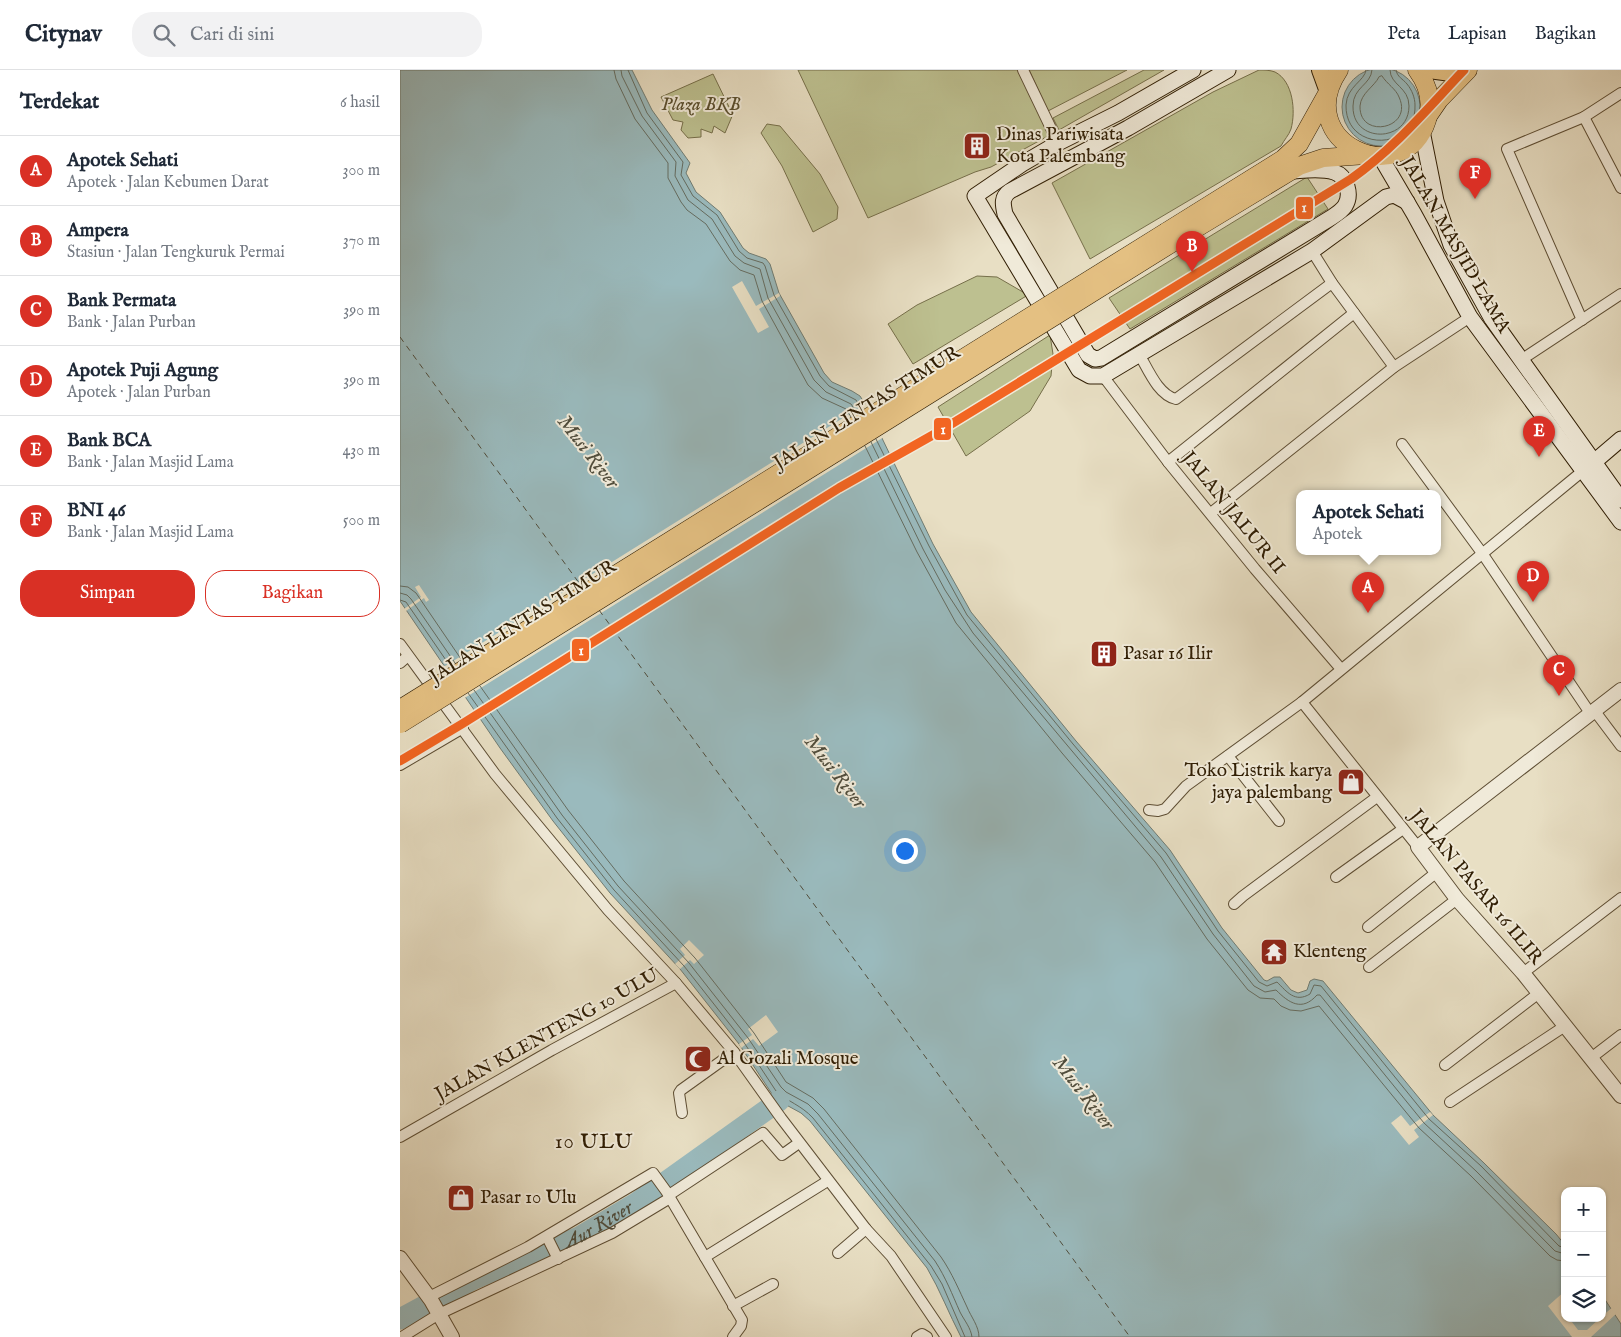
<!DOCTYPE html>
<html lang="id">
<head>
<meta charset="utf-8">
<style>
  body { margin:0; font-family:"IM FELL English",serif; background:#f2f2f3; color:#1f2937 }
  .controls { position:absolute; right:15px; bottom:15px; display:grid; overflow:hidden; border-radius:10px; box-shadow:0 1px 4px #0004 }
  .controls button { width:45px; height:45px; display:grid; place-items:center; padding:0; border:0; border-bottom:1px solid #e0e1e3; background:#fff; color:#1f2937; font:25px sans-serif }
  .you { position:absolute; left:504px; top:780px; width:18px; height:18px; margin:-12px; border:4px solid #fff; border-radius:50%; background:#1a73e8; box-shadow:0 0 0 8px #1a73e833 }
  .badge { display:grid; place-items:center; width:32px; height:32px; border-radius:50%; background:#d93025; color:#fff; font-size:16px; font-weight:700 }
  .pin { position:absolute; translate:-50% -41px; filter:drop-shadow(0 1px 2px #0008) }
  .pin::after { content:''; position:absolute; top:26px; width:18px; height:15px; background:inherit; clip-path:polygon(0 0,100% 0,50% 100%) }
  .popup { position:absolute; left:896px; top:420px; width:145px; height:65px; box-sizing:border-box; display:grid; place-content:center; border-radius:10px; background:#fff; filter:drop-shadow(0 1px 4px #0005); font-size:16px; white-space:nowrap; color:#747a83 }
  .popup b { font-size:19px; color:#1f2937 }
  .popup::after { content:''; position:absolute; left:50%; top:100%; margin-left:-10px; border:10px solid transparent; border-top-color:#fff }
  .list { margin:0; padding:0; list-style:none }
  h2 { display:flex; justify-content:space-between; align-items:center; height:65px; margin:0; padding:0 20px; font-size:21px }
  h2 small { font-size:16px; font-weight:400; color:#747a83 }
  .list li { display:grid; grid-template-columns:32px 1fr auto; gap:15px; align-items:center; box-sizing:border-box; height:70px; padding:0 20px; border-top:1px solid #e0e1e3 }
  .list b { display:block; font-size:19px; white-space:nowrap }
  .list p { margin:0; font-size:16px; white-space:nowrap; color:#747a83 }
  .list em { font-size:16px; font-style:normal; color:#747a83 }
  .actions { display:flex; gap:10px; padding:15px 20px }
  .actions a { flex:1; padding:11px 0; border:1px solid #d93025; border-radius:20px; text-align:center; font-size:18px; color:#d93025 }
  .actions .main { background:#d93025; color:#fff }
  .icon { flex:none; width:28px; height:28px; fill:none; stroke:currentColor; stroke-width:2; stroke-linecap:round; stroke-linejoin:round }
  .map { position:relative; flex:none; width:1221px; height:1267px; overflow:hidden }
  header { display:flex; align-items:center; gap:30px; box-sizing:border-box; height:70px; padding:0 25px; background:#fff; border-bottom:1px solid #e0e1e3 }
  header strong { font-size:24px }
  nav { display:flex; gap:28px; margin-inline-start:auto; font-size:18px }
  .search { width:350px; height:45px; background:#f2f2f3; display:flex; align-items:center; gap:12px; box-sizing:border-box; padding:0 18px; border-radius:20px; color:#747a83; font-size:19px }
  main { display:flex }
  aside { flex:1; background:#fff }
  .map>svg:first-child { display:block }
</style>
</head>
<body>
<header>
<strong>Citynav</strong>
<div class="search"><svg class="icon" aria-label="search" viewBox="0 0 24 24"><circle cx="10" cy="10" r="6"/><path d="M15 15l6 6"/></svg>Cari di sini</div>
<nav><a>Peta</a><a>Lapisan</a><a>Bagikan</a></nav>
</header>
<main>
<aside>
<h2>Terdekat<small>6 hasil</small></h2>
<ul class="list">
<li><span class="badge">A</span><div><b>Apotek Sehati</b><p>Apotek · Jalan Kebumen Darat</p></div><em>300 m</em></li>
<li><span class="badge">B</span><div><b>Ampera</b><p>Stasiun · Jalan Tengkuruk Permai</p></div><em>370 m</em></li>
<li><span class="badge">C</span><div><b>Bank Permata</b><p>Bank · Jalan Purban</p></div><em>390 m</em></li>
<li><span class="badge">D</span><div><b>Apotek Puji Agung</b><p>Apotek · Jalan Purban</p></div><em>390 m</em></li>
<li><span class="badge">E</span><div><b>Bank BCA</b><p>Bank · Jalan Masjid Lama</p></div><em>430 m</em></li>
<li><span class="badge">F</span><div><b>BNI 46</b><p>Bank · Jalan Masjid Lama</p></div><em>500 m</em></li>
</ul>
<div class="actions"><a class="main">Simpan</a><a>Bagikan</a></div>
</aside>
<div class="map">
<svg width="1221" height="1267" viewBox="0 0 1221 1267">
  <rect width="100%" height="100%" fill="#e8dfc4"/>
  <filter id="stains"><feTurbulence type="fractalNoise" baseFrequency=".004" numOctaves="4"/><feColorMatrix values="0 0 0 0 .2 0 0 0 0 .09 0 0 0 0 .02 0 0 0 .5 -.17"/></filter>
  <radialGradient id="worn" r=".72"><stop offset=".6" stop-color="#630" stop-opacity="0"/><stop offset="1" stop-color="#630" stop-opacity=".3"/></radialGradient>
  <g fill="#bdc090" stroke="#766f4a">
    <path d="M398,0H618L650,65L591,97L575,102L468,148Z"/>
    <path d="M629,0H727L648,41Z"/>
    <path d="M744,0H764L659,60L653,48Z"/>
    <path d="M859,0C864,0 870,0 875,2C893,11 896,41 891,59C889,65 884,70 881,76L690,189L652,113L813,22Z"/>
    <path d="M313,4L330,39L326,42L333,44L325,63L314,56L312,63L301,59V67L288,68L281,60L283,52L273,50L261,27Z"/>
    <path d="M367,54L380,56L420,104L438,137L437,149L413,162L382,96L361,63Z"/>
    <path d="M907,107L928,139L730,259L709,228Z"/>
    <path d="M577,206L597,207L628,225L513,294L488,254L517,235Z"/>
    <path d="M650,265L653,284L651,306L630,341L566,386L538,337Z"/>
  </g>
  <g fill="#9ababd" stroke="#707c73">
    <circle cx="981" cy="37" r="39"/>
    <path d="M0,0H232L252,40L290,93L286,103L296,122L320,142L343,178L349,183L366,189L370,194L379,223L424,303L432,312L452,321L460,326L467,337L533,474L571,542L676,671L770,780L822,858L864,910L867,911L874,907H880L891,920L898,923L907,920L910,911L914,909L923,911L1033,1045L1084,1093L1156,1164L1165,1175V1248H1202V1225L1221,1254V1267H561C549,1244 540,1220 527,1198L410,1051L401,1043L379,1031L372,1024L339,974L280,899L210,823L153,751L100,678L0,531Z"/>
  </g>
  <g fill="#e8dfc4">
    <path d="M342,211L356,236L379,223L380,226L359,239L369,257L358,263L332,217Z"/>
    <path d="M467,333L484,367L63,629L42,598Z"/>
    <path d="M19,515L29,530L26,532L24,528L6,541L4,539L21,527L15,517Z"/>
    <path d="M289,870L304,885L294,894L290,890L280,899L275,894L285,885L280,879Z"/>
    <path d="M366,945L378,962L359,976L353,969L341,978L339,974L352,965L348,959Z"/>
    <path d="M1030,1042L1033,1045L1014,1060L1019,1067L1009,1075L991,1053L1001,1045L1010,1056Z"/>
    <path d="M1165,1221V1230L1163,1231L1165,1248H1169L1178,1260H1187L1200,1248H1202V1246L1213,1237L1217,1243L1191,1267H1172L1148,1236Z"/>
  </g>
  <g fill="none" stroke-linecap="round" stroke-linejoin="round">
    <g stroke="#656c60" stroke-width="1">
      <path d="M214,0L216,9L235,49L268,93V108L281,132L287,140L306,154L330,191L340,200L354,205L362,231L408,315L422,328L446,339L451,347"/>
      <path d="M221,0L222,6L242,46L276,92L275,106L288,130L312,149L335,186L344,193L360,199L368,228L414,310L426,322L451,334L457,343"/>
      <path d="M228,0L247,43L283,92L281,105L293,126L317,145L339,181L347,188L363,193L365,196L374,225L420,306L429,316L456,330L462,339"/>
      <path d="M966,0C965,11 947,16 946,35C945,83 1017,81 1015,35C1015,28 1012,20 1007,14C1003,9 997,7 996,0"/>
      <path d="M972,0C971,15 953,17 953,36C952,74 1009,73 1009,36C1009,17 990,15 990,0"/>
      <path d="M982,6C987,14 996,19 999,27C1014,59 959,70 960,36C961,23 974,17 979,7Z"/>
      <path d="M476,369L529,476L567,545L673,674L766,783L818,861L859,912L867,916L877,912C887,922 895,933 910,924L914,915L921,916L1029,1049L1081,1096L1159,1176L1165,1178"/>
      <path d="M471,372L523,479L545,520L573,563L761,787L813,864L854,916L865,922L876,920C889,933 902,942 917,925H920L1024,1053L1076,1101L1155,1181L1165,1184"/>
      <path d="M465,376L517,482L556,553L662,683L755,792L807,869L848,920L860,928L874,929L881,936L890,940L901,941L919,936L1019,1058L1071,1106L1150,1186L1157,1190L1165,1191"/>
      <path d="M0,516L8,517L16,523L61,589"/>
      <path d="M0,523L7,525L11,529L55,593"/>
      <path d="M0,530L6,532L50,596"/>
      <path d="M80,616L168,740L224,811L295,888L354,963L386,1012L413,1028L424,1039L541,1187C552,1203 559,1220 567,1237C571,1247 579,1256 579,1267"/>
      <path d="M74,620L162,745L218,816L289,893L348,968L381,1017L386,1022L408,1034L418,1044L535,1191C546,1208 552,1224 560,1242C564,1250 571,1258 572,1267"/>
      <path d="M68,623L157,748L214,820L284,896L343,971L376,1021C388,1032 401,1035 413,1048L531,1196L542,1214L565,1267"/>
    </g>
    <path stroke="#9ababd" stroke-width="21" id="s1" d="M0,1249L74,1209L179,1167L236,1133L379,1031"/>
    <g stroke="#504d3c" stroke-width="1" stroke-dasharray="6 5" stroke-linecap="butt">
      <path d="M0,267L182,517"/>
      <path d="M199,540L730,1267"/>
    </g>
    <g stroke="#5e4e34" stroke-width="12">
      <g id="minor">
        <path d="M623,0L658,73"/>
        <path d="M1184,47L1221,118"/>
        <path d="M912,181L932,213L994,297"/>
        <path d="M1182,250L1107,79L1184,47L1221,23"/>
        <path d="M739,284C748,299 758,325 776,329L932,213"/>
        <path d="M1121,290L1221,224"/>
        <path d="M703,306L768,392L855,499L941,599"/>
        <path d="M1002,374L1082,483L1190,643"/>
        <path d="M768,392L954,243"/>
        <path d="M811,443L994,297L1070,247"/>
        <path d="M0,574L95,704L208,840L276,913L152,980L0,1067"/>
        <path d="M0,593L8,586"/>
        <path d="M902,632L1018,777"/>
        <path d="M1194,640L1221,676"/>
        <path d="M828,686L879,751"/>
        <path d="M0,695L63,658"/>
        <path d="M749,740L758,741L765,739L786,716L902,632L1184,400"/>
        <path d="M936,807L1003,759"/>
        <path d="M834,834L843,826L977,727"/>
        <path d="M968,857L1037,802"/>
        <path d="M969,897L1057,829"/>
        <path d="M1123,903L1221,828"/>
        <path d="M276,913L334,982L381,1048L466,1159L491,1186L546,1267"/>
        <path d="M1191,988L1221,965"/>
        <path d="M1045,995L1139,923"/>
        <path d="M1050,1032L1165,956"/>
        <path d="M282,1043L279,1023L281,1020L334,982"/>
        <path d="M269,1125L363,1063L382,1085L396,1075"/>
        <path d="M147,1167L158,1189"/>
        <path d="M438,1183L466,1159"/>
        <path d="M305,1187L426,1112"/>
        <path d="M29,1227L128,1177L253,1103L266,1121L342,1250L341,1256L333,1267"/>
        <path d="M333,1236L373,1214"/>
        <path d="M2,1267L39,1244L212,1163L270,1128"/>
        <path d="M517,1267L522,1264L527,1267"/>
      </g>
    </g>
    <g stroke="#5e4e34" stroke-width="16">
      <g id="tertiary">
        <path d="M1221,620L1018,777L1057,829L1123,903L1221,1026"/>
        <path d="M0,1188L31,1230L52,1267"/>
      </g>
    </g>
    <g stroke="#301e04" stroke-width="17">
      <g id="secondary">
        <path d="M793,0L718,43L658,73L622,94L575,126L679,300L690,306H703L912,181L986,127L994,125L1007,132"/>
        <path d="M828,0L728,58L610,121C601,127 603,135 605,144L688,285L695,289L701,288L929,149C935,145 941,142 945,136C952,125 947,106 934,102C921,98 907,100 894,101"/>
        <path d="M1022,61L1036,131L1051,175L1092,249L1221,430"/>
        <path d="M980,86L1014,144L1070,247L1221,452"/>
        <path d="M1187,398L1221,369"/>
      </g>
    </g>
    <g stroke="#301e04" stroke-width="18">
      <g id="primary">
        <path d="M920,0L928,22"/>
        <path d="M1029,0L1051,3H1065"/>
      </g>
    </g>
    <g stroke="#301e04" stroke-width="19">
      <g id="trunk">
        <path d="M939,0C890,73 1004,123 1027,50C1033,32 1028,15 1017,0"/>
        <path d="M1028,46L1039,30L1068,0"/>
        <path d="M766,162L883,89L899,74L927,24"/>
        <path d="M772,173L899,96L923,88L966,85"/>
      </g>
    </g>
    <use href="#minor" stroke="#f0ead9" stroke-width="10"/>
    <use href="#tertiary" stroke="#f0ead9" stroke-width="14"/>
    <use href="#secondary" stroke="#f0ead9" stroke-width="15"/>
    <use href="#primary" stroke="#e4c082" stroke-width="16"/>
    <use href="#trunk" stroke="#e4c082" stroke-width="18"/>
    <g stroke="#301e04" stroke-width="19" stroke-linecap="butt">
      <g id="trunk-bridge">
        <path d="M0,639L766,162"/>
        <path d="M0,654L772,173"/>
      </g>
    </g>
    <use href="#trunk-bridge" stroke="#e4c082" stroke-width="18"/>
    <g stroke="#f0ead9" stroke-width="12">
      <path id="rail-1" d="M0,691L62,654L439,418L540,361L951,109C994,79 1028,38 1064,0"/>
    </g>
    <use href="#rail-1" stroke="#f26522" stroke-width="9"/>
  </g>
  <defs>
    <g id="building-square" transform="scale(1.4375)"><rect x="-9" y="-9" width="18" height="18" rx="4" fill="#8f2418" stroke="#f0ead9"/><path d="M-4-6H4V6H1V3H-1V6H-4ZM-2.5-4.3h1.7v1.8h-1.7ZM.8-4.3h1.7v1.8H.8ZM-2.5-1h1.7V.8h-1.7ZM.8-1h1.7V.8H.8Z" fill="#fff"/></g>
    <g id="shop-square" transform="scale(1.4375)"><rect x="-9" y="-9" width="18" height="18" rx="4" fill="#8f2418" stroke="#f0ead9"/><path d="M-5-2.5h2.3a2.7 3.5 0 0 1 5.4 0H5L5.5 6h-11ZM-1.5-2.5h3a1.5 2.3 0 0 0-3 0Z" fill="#fff"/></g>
    <g id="temple-square" transform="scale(1.4375)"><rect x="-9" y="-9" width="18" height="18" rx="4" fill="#8f2418" stroke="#f0ead9"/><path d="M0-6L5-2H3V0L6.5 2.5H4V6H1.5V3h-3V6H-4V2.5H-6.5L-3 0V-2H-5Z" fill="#fff"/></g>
    <g id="mosque-square" transform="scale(1.4375)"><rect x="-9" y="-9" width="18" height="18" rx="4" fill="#8f2418" stroke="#f0ead9"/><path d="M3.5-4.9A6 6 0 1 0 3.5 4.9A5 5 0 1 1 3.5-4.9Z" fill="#fff"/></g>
  </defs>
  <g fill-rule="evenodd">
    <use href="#building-square" x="577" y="76"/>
    <use href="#building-square" x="704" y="584"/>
    <use href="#shop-square" x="951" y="712"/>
    <use href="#temple-square" x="874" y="882"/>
    <use href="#mosque-square" x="298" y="989"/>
    <use href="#shop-square" x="61" y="1128"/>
  </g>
  <g text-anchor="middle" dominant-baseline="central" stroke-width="4" stroke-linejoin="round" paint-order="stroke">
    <g font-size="19" font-style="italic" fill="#5a4f2e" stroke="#f0ead9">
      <text x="301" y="35">Plaza BKB</text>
    </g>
    <g font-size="19" fill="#301e04" stroke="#f0ead9" text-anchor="start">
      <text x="596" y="65">Dinas Pariwisata<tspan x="596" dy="22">Kota Palembang</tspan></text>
      <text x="723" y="584">Pasar 16 Ilir</text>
      <text x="932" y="701" text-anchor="end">Toko Listrik karya<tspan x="932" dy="22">jaya palembang</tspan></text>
      <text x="893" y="882">Klenteng</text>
      <text x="317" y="989">Al Gozali Mosque</text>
      <text x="80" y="1128">Pasar 10 Ulu</text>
    </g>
    <g font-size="19" fill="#301e04" stroke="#f0ead9">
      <text transform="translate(1055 175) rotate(60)">JALAN MASJID LAMA</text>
      <text transform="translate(467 338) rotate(-32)">JALAN LINTAS TIMUR</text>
      <text transform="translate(833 443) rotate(51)">JALAN JALUR II</text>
      <text transform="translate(123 552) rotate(-32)">JALAN LINTAS TIMUR</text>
      <text transform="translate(1076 817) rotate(50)">JALAN PASAR 16 ILIR</text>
      <text transform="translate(147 965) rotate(-29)">JALAN KLENTENG 10 ULU</text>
    </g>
    <g font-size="20" font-style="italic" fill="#504d3c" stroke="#f0ead9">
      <text transform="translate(188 382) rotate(52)">Musi River</text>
      <text transform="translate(435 702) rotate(52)">Musi River</text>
      <text transform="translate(683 1023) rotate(52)">Musi River</text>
      <text stroke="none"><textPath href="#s1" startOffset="220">Aur River</textPath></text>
    </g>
    <g font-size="21" letter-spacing="1" fill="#301e04" stroke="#f0ead9">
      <text x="194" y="1072">10 ULU</text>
    </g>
  </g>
  <g stroke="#f0ead9" stroke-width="2">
    <rect x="895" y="126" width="19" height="24" rx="5" fill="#f26522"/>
    <rect x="533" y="347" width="19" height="24" rx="5" fill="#f26522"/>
    <rect x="171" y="568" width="19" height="24" rx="5" fill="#f26522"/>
  </g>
  <g font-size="14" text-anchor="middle" font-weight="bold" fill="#fff">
    <text x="904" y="142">1</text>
    <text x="543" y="364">1</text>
    <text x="181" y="585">1</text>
  </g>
  <rect width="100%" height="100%" filter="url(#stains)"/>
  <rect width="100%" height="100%" fill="url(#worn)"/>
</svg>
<div class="controls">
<button>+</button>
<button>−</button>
<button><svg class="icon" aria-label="layers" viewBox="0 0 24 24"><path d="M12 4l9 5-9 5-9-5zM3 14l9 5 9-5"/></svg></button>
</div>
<div class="you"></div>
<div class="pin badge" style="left:968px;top:543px">A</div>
<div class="popup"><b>Apotek Sehati</b>Apotek</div>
<div class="pin badge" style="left:792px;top:202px">B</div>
<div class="pin badge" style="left:1159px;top:626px">C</div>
<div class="pin badge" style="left:1133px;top:532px">D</div>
<div class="pin badge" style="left:1139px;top:387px">E</div>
<div class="pin badge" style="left:1075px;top:129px">F</div>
</div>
</main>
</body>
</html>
